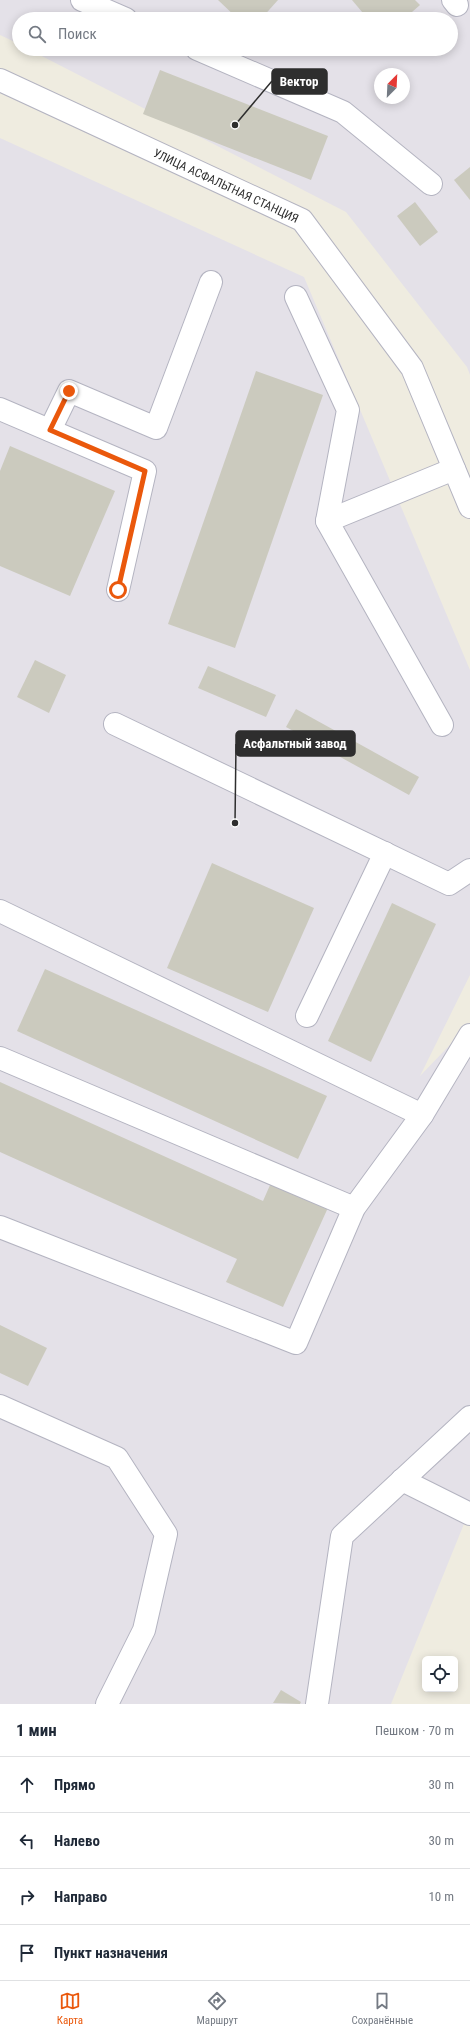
<!DOCTYPE html>
<html lang="ru">
<head>
<meta charset="utf-8">
<style>
  body { margin:0; font-family:"Roboto Condensed",sans-serif; background:#f6f6f7; color:#1f2937 }
  .controls { position:absolute; right:12px; bottom:12px; display:grid; overflow:hidden; border-radius:6px; box-shadow:0 2px 10px #0003 }
  .controls button { width:36px; height:36px; display:grid; place-items:center; padding:0; border:0; border-bottom:1px solid #e0e1e3; background:#fff; color:#1f2937; font:20px sans-serif }
  .compass { position:absolute; left:374px; top:68px; width:36px; height:36px; border-radius:50%; background:#fff; box-shadow:0 2px 10px #0003; rotate:24deg }
  .stop { position:absolute; width:12px; height:12px; margin:-9px; border:3px solid #ea580c; border-radius:50%; background:#fff }
  .stop.end { background:#ea580c; border-color:#fff; box-shadow:0 1px 4px #0008 }
  .list { margin:0; padding:0; list-style:none }
  h2 { display:flex; justify-content:space-between; align-items:center; height:52px; margin:0; padding:0 16px; font-size:17px }
  h2 small { font-size:13px; font-weight:400; color:#747a83 }
  .list li { display:grid; grid-template-columns:26px 1fr auto; gap:12px; align-items:center; box-sizing:border-box; height:56px; padding:0 16px; border-top:1px solid #e0e1e3 }
  .list b { display:block; font-size:15px; white-space:nowrap }
  .list em { font-size:13px; font-style:normal; color:#747a83 }
  .icon { flex:none; width:22px; height:22px; fill:none; stroke:currentColor; stroke-width:2; stroke-linecap:round; stroke-linejoin:round }
  .map { position:relative; flex:none; width:470px; height:1704px; overflow:hidden }
  .search { position:absolute; background:#fff; box-shadow:0 2px 10px #0003; left:12px; right:12px; top:12px; height:44px; display:flex; align-items:center; gap:10px; box-sizing:border-box; padding:0 14px; border-radius:22px; color:#747a83; font-size:15px }
  .sheet { height:276px; background:#fff }
  nav { display:flex; justify-content:space-around; align-items:center; box-sizing:border-box; height:56px; border-top:1px solid #e0e1e3; background:#fff; font-size:11px; color:#747a83 }
  nav a { display:grid; justify-items:center; gap:2px }
  nav .on { color:#ea580c }
  .map>svg:first-child { display:block }
</style>
</head>
<body>
<div class="map">
<svg width="470" height="1704" viewBox="0 0 470 1704">
  <rect width="100%" height="100%" fill="#efece0"/>
  <g fill="#e4e1e8" fill-rule="evenodd">
    <path d="M0,0H470V375L467,367L346,212L28,49H451V19H19V44L0,35ZM380,74H404V98H380Z"/>
    <path d="M0,138L304,277L470,670V975L420,1076L470,1024V1509L391,1704H0Z"/>
  </g>
  <g fill="#cbcabe">
    <path d="M218,0H278L261,19H238Z"/>
    <path d="M352,0H415L420,5L404,19H368Z"/>
    <path d="M160,70L328,136L311,180L143,114Z"/>
    <path d="M470,167V200L454,180Z"/>
    <path d="M415,202L438,232L420,246L397,216Z"/>
    <path d="M256,371L323,395L235,648L168,624Z"/>
    <path d="M10,446L115,491L70,596L0,566V471Z"/>
    <path d="M35,660L66,675L49,713L17,697Z"/>
    <path d="M208,666L276,695L266,717L198,688Z"/>
    <path d="M296,709L419,777L409,795L286,727Z"/>
    <path d="M212,863L314,908L268,1012L167,968Z"/>
    <path d="M392,903L436,924L371,1062L328,1041Z"/>
    <path d="M45,969L327,1096L298,1159L17,1031Z"/>
    <path d="M0,1082L263,1201L274,1176L331,1201L283,1307L226,1282L237,1259L0,1152Z"/>
    <path d="M0,1325L47,1348L28,1386L0,1373Z"/>
    <path d="M281,1690L301,1702L300,1704L273,1703Z"/>
  </g>
  <g fill="none" stroke-linecap="round" stroke-linejoin="round">
    <g stroke="#b4b4c1" stroke-width="24">
      <g id="minor">
        <path d="M82,0L126,19"/>
        <path d="M453,0L457,5"/>
        <path d="M197,49L343,112L431,184"/>
        <path d="M0,80L302,220L412,368L470,507"/>
        <path d="M296,297L348,410L327,521L442,725"/>
        <path d="M0,409L145,471L118,590"/>
        <path d="M50,430L69,391L156,428L211,282"/>
        <path d="M327,521L454,469"/>
        <path d="M115,724L449,884L470,870"/>
        <path d="M0,911L422,1115L470,1035"/>
        <path d="M307,1016L385,853"/>
        <path d="M0,1058L354,1208"/>
        <path d="M0,1227L296,1343L354,1208L422,1115"/>
        <path d="M0,1406L117,1458L166,1534L144,1630L107,1704"/>
        <path d="M402,1480L470,1514"/>
        <path d="M317,1704L342,1536L470,1417"/>
      </g>
    </g>
    <use href="#minor" stroke="#fff" stroke-width="22"/>
  </g>
  <g fill="none" stroke-linecap="round" stroke-linejoin="round">
    <path stroke="#ea580c" stroke-width="5" d="M69,391L50,430L145,471L118,590"/>
  </g>
  <g text-anchor="middle" dominant-baseline="central" stroke-width="3" stroke-linejoin="round" paint-order="stroke">
    <g font-size="12" fill="#2e2e2e" stroke="#fff">
      <text transform="translate(226 186) rotate(25)">УЛИЦА АСФАЛЬТНАЯ СТАНЦИЯ</text>
    </g>
  </g>
  <path fill="none" stroke="#2e2e2e" stroke-width="1.5" d="M235 125L272 81M235 823L236 744"/>
  <g fill="#2e2e2e" stroke="#fff" stroke-width="1.5">
    <circle cx="235" cy="125" r="4"/>
    <circle cx="235" cy="823" r="4"/>
  </g>
  <g fill="#2e2e2e" stroke="#2e2e2e" stroke-width="1.5">
    <rect x="272" y="69" width="55" height="25" rx="4"/>
    <rect x="236" y="731" width="119" height="25" rx="4"/>
  </g>
  <g font-size="13" text-anchor="middle" font-weight="bold" fill="#fff">
    <text x="299" y="86">Вектор</text>
    <text x="295" y="748">Асфальтный завод</text>
  </g>
</svg>
<div class="controls">
<button><svg class="icon" aria-label="locate" viewBox="0 0 24 24"><circle cx="12" cy="12" r="6"/><path d="M12 2v4M12 18v4M2 12h4M18 12h4"/></svg></button>
</div>
<svg class="compass" viewBox="-18 -18 36 36"><path d="M0-13l5 13h-10z" fill="#e53935"/><path d="M0 13l5-13h-10z" fill="#747a83"/></svg>
<div class="stop" style="left:118px;top:590px"></div>
<div class="stop end" style="left:69px;top:391px"></div>
<div class="search"><svg class="icon" aria-label="search" viewBox="0 0 24 24"><circle cx="10" cy="10" r="6"/><path d="M15 15l6 6"/></svg>Поиск</div>
</div>
<section class="sheet">
<h2>1 мин<small>Пешком · 70 m</small></h2>
<ul class="list">
<li><svg class="icon" aria-label="ahead" viewBox="0 0 24 24"><path d="M12 20V5M6 11l6-6 6 6"/></svg><div><b>Прямо</b></div><em>30 m</em></li>
<li><svg class="icon" aria-label="left" viewBox="0 0 24 24"><path d="M17 20v-9H6M10 6l-5 5 5 5"/></svg><div><b>Налево</b></div><em>30 m</em></li>
<li><svg class="icon" aria-label="right" viewBox="0 0 24 24"><path d="M7 20v-9h11M14 6l5 5-5 5"/></svg><div><b>Направо</b></div><em>10 m</em></li>
<li><svg class="icon" aria-label="arrive" viewBox="0 0 24 24"><path d="M6 21V4h12l-3 4 3 4H6"/></svg><div><b>Пункт назначения</b></div></li>
</ul>
</section>
<nav>
<a class="on"><svg class="icon" aria-label="map" viewBox="0 0 24 24"><path d="M3 6l6-2 6 2 6-2v14l-6 2-6-2-6 2zM9 4v14M15 6v14"/></svg>Карта</a>
<a><svg class="icon" aria-label="directions" viewBox="0 0 24 24"><path d="M12 3l9 9-9 9-9-9zM9 14v-3h6M13 9l2 2-2 2"/></svg>Маршрут</a>
<a><svg class="icon" aria-label="saved" viewBox="0 0 24 24"><path d="M7 4h10v16l-5-4-5 4z"/></svg>Сохранённые</a>
</nav>
</body>
</html>
